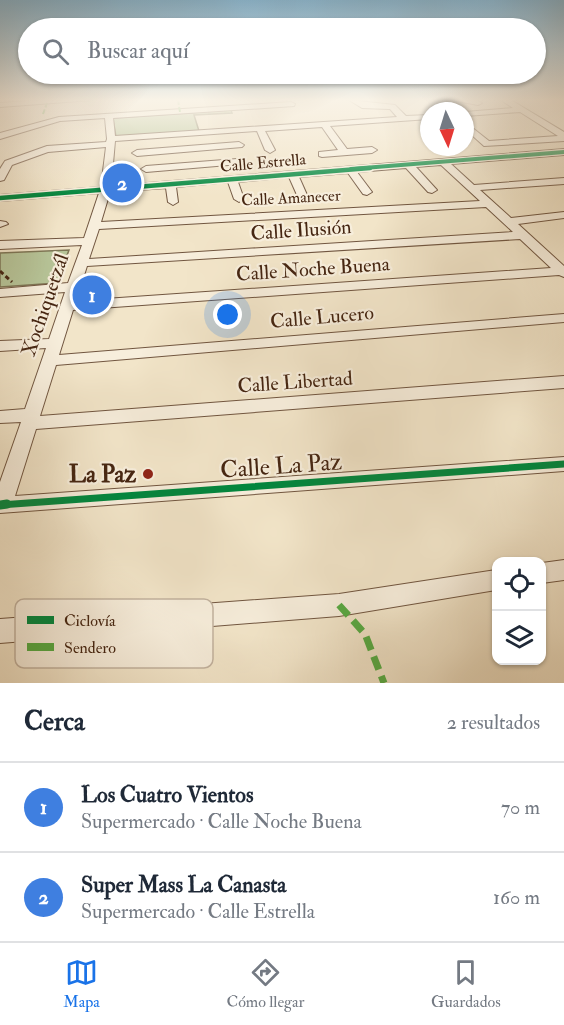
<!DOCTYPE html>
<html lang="es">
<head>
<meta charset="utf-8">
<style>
  body { margin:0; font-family:"IM FELL Double Pica",serif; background:#f2f2f3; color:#1f2937 }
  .controls { position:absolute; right:18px; bottom:18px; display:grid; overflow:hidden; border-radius:12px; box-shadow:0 2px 4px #0004 }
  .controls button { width:54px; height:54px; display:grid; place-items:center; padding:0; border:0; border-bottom:2px solid #e0e1e3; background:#fff; color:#1f2937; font:30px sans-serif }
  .compass { position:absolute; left:420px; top:102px; width:54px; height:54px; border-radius:50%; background:#fff; box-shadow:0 2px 4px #0004; rotate:176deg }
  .you { position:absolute; left:228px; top:315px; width:21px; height:21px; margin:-15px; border:4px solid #fff; border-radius:50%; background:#1a73e8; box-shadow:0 0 0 9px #1a73e833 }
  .badge { display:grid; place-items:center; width:39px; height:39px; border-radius:50%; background:#1a73e8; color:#fff; font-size:20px; font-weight:700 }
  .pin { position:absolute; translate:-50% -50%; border:3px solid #fff; box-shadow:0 2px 6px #0006 }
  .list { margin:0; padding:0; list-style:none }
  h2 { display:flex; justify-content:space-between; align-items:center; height:78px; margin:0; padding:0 24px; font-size:26px }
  h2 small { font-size:20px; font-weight:400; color:#747a83 }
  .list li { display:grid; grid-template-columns:39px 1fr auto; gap:18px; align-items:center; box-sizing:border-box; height:90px; padding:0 24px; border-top:2px solid #e0e1e3 }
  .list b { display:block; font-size:22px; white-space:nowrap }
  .list p { margin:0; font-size:20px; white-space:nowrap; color:#747a83 }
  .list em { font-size:20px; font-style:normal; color:#747a83 }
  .icon { flex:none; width:33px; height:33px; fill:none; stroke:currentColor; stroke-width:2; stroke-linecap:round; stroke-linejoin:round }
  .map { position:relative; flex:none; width:564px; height:683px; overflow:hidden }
  .search { position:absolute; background:#fff; box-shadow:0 2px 4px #0004; left:18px; right:18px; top:18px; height:66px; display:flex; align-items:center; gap:15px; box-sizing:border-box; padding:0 21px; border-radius:33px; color:#747a83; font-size:22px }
  .sheet { height:258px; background:#fff }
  nav { display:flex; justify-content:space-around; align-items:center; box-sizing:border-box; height:84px; border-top:2px solid #e0e1e3; background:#fff; font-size:16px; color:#747a83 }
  nav a { display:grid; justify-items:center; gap:3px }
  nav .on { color:#1a73e8 }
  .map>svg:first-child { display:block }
</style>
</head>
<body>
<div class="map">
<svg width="564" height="683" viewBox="0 0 564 683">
  <rect width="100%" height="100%" fill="#f2e5c9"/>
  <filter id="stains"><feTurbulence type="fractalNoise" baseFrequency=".00333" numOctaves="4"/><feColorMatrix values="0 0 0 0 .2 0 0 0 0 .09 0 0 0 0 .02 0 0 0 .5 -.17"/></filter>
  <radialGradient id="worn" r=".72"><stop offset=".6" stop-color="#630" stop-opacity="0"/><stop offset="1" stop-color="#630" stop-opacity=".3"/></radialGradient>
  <g fill="#b7c599" stroke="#7e7656" stroke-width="1.5">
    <path d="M231,110L232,113L194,115L199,131L116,137L113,118Z"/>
    <path d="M69,250L57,283L0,287V253Z"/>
  </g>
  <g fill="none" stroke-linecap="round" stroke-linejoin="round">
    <g stroke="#715640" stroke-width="2">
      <g id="minor">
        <path d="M40,100H92L0,107V103Z"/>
        <path d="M349,100L395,105L406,116L429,115V119L330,126L347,149L372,147L377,150L372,153L322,157L319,156V152L338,150L322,127L265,131L275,150L270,153L265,150L257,131L115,141L111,186L564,149V155L451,164L474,185L564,178V184L480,190L511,218L564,212V218L518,224L564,266V277L559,275L73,310L59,355L564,314V322L56,365L40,416L564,376V388L36,429L15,496L564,457V471L0,513V482L21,422L0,423V411L25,409L46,348L0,351V341L49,339L65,292L0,297V289L68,283L82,245L0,249V241L84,238L99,193L0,201V195L101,187L106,147L48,152L12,165L4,180L0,181V169L5,161L47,146L106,142L107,139L105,118L60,121L0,139V133L59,117L291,102L295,104L294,106L113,118L115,136L397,117L390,109L362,108ZM441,165L480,201L101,222L110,192L166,188L168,202L173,205L178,202L176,187L228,182L234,199L239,202L244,199L238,182L289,177L297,195L302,198L307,195L299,177L348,173L363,194L367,195L372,192L357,172L406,168L428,192L432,193L437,190L416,167ZM486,207L513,232L89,259L99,229ZM520,239L551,268L76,301L87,266Z"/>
        <path d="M452,100H476L482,103L478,105Z"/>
        <path d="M501,100H511L564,132V141L484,146L465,129V122L489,141L558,136L520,112L465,116V112L513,108Z"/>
        <path d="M239,142L244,145L242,147L137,156L132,153L137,150Z"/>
        <path d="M237,159L240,160V164L146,172L141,169L146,166Z"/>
        <path d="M0,221L6,222L8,224L0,227Z"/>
        <path d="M564,560V580L542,583V563Z"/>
        <path d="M496,570V590L339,616L0,643V619L339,594Z"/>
      </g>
    </g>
    <path stroke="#462612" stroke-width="3" stroke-dasharray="4.5 3" stroke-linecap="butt" d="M0,271L12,282"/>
    <use href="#minor" fill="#f7eedc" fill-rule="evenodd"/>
    <g stroke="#56aa42" stroke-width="2" stroke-dasharray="5 2" stroke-linecap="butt">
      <path d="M178,100L180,112"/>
      <path d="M43,114L47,103"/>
    </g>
    <path stroke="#56aa42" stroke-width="7" stroke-dasharray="14 7" stroke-linecap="butt" d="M339,605L365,634L384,683"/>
    <g stroke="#f7eedc" stroke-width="6">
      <path id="cycleway-far3" d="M351,169L564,152"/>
    </g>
    <g stroke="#f7eedc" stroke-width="8">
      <path id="cycleway-far2" d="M0,198L370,168"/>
    </g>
    <g stroke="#f7eedc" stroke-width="10">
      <path id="cycleway-far1" d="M0,505L564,464"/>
    </g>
    <g stroke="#f7eedc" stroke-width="13">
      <path id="cycleway" d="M0,505L7,504"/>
    </g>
    <use href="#cycleway-far3" stroke="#00873e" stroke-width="4"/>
    <use href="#cycleway-far2" stroke="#00873e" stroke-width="4.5"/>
    <use href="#cycleway-far1" stroke="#00873e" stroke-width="7"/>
    <use href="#cycleway" stroke="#00873e" stroke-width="9"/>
  </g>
  <linearGradient id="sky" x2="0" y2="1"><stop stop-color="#89b8d4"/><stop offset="0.51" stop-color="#f9f3e7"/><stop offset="1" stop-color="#f9f3e7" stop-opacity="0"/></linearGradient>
  <rect width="564" height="196" fill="url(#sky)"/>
  <circle fill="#8f2418" stroke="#f7eedc" stroke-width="2" cx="148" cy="474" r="6"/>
  <g text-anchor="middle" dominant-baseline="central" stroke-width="4.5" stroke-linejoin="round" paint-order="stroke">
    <g font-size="16" fill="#462612" stroke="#f7eedc">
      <text transform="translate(263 163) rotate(-5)">Calle Estrella</text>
      <text transform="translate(291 198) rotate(-3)">Calle Amanecer</text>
    </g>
    <g font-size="20" fill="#462612" stroke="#f7eedc">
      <text transform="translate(301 230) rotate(-4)">Calle Ilusión</text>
      <text transform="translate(313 269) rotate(-4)">Calle Noche Buena</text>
      <text transform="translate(45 305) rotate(-71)">Xochiquetzál</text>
      <text transform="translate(322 317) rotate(-5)">Calle Lucero</text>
      <text transform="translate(295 382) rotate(-4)">Calle Libertad</text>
    </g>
    <g font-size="24" fill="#462612" stroke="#f7eedc">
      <text transform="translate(281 466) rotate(-4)">Calle La Paz</text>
    </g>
    <g font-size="24" font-weight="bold" fill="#462612" stroke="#f7eedc" text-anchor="end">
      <text x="136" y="474">La Paz</text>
    </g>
  </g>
  <rect x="15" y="599" width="198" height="69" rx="9" fill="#f7eedc" stroke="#c2b29f" stroke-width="1.5"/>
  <rect x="27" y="616" width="27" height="8" fill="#00873e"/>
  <rect x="27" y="643" width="27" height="8" fill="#56aa42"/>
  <g font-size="16" fill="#462612">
    <text x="64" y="626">Ciclovía</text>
    <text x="64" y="653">Sendero</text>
  </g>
  <rect width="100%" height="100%" filter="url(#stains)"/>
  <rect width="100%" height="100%" fill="url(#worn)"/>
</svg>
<div class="controls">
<button><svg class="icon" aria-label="locate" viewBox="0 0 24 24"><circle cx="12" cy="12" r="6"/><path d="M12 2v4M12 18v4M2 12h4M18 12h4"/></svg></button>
<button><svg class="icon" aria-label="layers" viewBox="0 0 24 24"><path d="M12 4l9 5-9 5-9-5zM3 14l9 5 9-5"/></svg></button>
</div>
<svg class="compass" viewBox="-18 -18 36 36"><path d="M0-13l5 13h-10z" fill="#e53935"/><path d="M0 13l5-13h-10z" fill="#747a83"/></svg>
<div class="you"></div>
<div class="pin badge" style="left:92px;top:295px;background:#3f7fe0">1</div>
<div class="pin badge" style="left:122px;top:183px;background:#3f7fe0">2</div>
<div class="search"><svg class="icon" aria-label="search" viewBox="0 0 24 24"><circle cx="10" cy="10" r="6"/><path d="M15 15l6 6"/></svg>Buscar aquí</div>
</div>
<section class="sheet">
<h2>Cerca<small>2 resultados</small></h2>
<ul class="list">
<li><span class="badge" style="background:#3f7fe0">1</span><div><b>Los Cuatro Vientos</b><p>Supermercado · Calle Noche Buena</p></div><em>70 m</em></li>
<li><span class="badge" style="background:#3f7fe0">2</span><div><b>Super Mass La Canasta</b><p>Supermercado · Calle Estrella</p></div><em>160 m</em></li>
</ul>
</section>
<nav>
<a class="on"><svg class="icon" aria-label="map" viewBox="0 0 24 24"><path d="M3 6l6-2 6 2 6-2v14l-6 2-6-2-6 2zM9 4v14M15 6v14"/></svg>Mapa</a>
<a><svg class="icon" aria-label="directions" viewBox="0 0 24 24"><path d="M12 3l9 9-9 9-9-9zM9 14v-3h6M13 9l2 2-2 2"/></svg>Cómo llegar</a>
<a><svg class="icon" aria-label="saved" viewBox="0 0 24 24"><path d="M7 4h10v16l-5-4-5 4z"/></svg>Guardados</a>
</nav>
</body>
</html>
